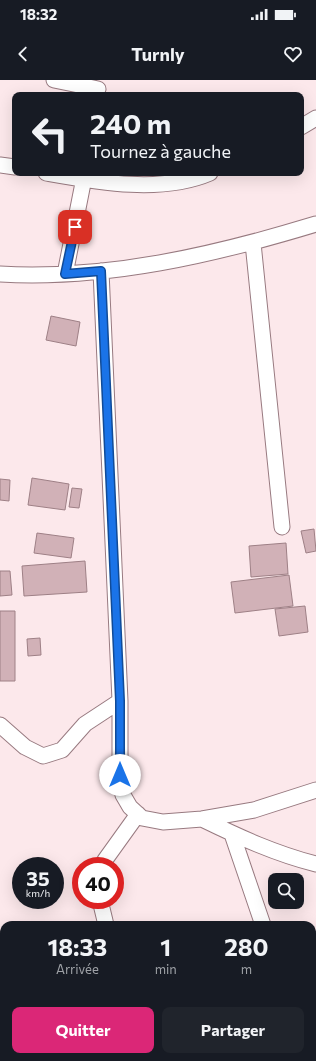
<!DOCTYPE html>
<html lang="fr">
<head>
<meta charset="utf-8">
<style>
  :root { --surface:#171b24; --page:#20242c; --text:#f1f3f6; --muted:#9ea1a6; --accent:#db2777 }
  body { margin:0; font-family:Commissioner,sans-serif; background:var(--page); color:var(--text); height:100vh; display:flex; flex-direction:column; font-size:15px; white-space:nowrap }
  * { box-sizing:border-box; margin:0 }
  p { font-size:13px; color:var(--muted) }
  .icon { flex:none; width:22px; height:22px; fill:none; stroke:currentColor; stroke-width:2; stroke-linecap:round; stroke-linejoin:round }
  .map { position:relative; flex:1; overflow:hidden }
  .side { position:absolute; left:0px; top:841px; width:316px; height:140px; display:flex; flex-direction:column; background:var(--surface); border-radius:12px 12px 0 0; box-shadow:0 4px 16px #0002 }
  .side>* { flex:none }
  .top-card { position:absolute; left:12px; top:12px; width:292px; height:84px; border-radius:8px; box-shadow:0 4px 16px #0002; background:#171b24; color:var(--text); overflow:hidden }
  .tools { position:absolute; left:268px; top:793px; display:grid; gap:8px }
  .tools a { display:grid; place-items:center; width:36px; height:36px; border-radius:8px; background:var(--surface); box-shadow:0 4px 16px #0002; font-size:20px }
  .speed { position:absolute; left:12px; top:777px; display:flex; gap:8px; font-size:20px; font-weight:700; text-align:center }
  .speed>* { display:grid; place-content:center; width:52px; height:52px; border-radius:50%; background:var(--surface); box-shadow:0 4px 16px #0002; line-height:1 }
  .speed small { font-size:10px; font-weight:400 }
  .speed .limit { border:6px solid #d22; background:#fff; color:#111 }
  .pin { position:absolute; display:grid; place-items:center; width:34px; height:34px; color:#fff; margin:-17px; border-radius:8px; box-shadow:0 2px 6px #0006 }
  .me { position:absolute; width:44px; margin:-22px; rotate:0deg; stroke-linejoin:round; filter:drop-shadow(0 0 3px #0008) }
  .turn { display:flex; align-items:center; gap:14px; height:84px; padding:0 12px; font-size:18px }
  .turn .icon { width:52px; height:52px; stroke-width:2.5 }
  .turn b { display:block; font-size:28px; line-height:34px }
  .eta { display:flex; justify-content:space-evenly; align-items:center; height:68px; text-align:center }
  .eta b { font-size:24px; font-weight:700; line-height:28px }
  .action { display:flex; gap:8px; margin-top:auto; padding:8px 12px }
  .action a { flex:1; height:46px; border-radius:8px; background:var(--accent); color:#fff; font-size:16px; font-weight:700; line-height:46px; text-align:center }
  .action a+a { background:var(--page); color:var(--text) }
  .status { display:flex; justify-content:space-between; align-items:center; height:28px; padding:0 20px; background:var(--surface); direction:ltr }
  .status svg { height:11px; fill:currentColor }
  header { display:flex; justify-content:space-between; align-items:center; height:52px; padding:0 12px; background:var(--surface); font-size:18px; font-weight:700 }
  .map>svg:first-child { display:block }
  .building { fill:#d1b1b7; stroke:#9e8086 }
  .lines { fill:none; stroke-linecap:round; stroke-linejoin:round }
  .minor-casing { stroke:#987a80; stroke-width:17 }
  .minor { stroke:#fff; stroke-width:15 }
  .route-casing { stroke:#114b97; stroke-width:10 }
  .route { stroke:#1a73e8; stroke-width:7 }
</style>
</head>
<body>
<div class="status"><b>18:32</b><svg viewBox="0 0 49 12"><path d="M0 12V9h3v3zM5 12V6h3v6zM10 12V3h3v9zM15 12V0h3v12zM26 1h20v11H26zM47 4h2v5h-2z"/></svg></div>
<header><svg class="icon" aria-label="back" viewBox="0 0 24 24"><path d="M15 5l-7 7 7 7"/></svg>Turnly<svg class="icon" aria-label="heart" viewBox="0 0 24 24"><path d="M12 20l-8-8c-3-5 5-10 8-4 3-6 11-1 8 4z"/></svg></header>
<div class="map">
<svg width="316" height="981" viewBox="0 0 316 981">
  <rect width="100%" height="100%" fill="#fce8eb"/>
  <path class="building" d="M51,236L80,242L76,266L46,260Z
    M32,398L69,404L65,430L28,425Z
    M0,399L10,400L9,421L0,420Z
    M72,408L82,409L79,428L69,427Z
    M314,449L316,471L306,473L301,451Z
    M37,453L74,458L71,478L34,473Z
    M286,463L288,494L251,497L249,466Z
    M85,481L87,512L24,516L22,486Z
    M0,491H10L12,515L0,516Z
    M289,495L293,526L235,533L231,502Z
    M305,526L308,552L279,556L275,529Z
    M0,531H15V601H0Z
    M40,558L41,575L28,576L27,559Z"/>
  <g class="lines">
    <defs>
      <path id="minor" d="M54,0L98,9
        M301,47L316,38
        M0,85L15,87
        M46,93C97,102 161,114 210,93
        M253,163L282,447
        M101,191L120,621V695L123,715L130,727L142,738L163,742L202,739L254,730L316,710
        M0,194C107,200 214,175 316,144
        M65,194L85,93
        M0,645L25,667L43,676L62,670L85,644L120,621
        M202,739C239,757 276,774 316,784
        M232,754L263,845
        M103,786L105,780L138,734
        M100,820L106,845
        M142,977L144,981
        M298,977L299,981"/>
    </defs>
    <use href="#minor" class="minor-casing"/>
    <use href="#minor" class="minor"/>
  </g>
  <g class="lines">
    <defs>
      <path id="route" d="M75,147L65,194L101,191L120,621V695"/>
    </defs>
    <use href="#route" class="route-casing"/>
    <use href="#route" class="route"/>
  </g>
</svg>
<div class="tools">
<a><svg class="icon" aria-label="search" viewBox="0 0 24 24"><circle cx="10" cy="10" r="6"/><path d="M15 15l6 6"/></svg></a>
</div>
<div class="speed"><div>35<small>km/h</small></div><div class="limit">40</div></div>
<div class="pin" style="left:75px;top:147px;background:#d93025"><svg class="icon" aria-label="arrive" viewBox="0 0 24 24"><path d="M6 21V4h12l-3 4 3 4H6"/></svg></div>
<svg class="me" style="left:120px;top:695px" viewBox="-20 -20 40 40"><circle r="19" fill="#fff"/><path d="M0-13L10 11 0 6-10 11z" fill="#1a73e8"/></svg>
<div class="top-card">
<div class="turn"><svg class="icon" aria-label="left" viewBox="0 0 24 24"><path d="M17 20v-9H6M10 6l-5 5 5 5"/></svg><div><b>240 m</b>Tournez à gauche</div></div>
</div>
<section class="side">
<div class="eta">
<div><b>18:33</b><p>Arrivée</p></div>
<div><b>1</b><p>min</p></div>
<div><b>280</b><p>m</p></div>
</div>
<div class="action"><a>Quitter</a><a>Partager</a></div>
</section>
</div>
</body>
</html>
